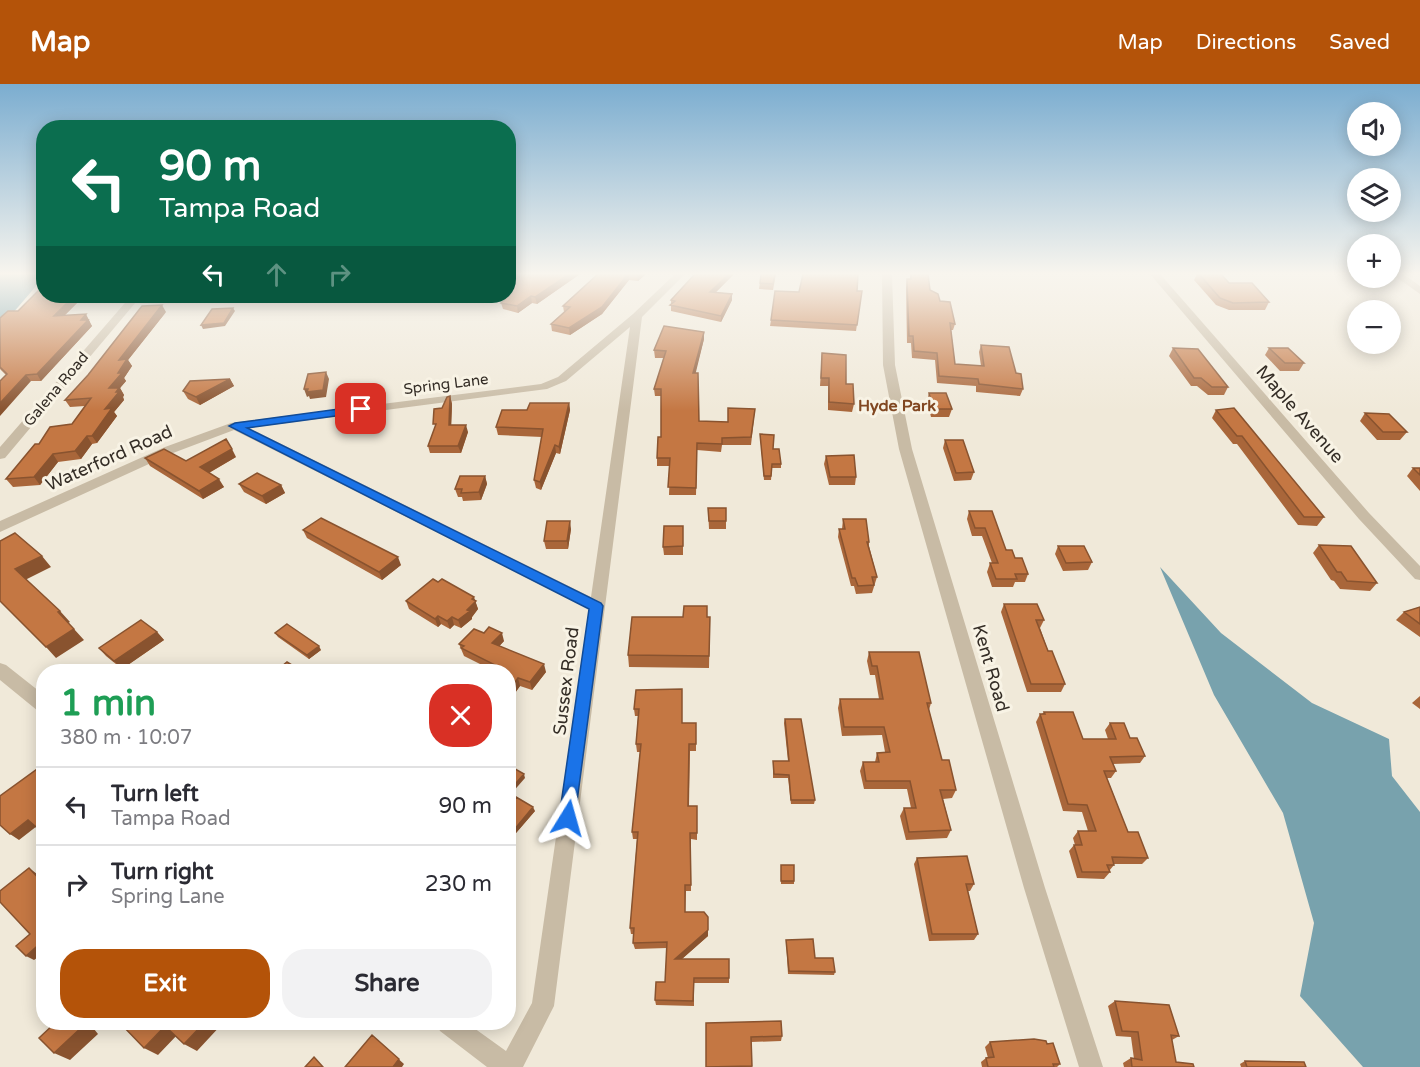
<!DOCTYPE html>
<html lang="en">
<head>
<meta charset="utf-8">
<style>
  :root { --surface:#fff; --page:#f2f2f3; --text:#2b2b33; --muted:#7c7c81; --line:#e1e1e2; --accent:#b45309 }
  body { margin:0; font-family:"Varela Round",sans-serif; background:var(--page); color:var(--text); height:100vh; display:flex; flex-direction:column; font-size:22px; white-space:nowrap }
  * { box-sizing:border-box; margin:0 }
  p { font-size:20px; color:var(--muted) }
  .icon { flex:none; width:33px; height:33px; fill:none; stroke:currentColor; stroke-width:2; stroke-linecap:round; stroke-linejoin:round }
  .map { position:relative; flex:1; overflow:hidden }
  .drawer { position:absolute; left:36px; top:580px; width:480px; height:366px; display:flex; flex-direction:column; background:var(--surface); border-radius:24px; box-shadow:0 3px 15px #0003 }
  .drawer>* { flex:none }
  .guide { position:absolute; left:36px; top:36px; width:480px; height:183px; border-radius:24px; box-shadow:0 3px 15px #0003; background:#0b6e4f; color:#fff; overflow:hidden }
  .buttons { position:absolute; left:1347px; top:18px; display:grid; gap:12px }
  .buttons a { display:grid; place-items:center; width:54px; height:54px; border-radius:50%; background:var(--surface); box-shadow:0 3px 15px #0003; font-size:30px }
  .pin { position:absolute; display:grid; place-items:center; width:51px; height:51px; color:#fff; margin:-26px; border-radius:12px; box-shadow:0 3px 9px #0006 }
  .me { position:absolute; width:66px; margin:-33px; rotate:8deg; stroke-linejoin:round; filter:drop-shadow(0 0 4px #0008) }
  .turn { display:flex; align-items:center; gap:21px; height:126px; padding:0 24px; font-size:27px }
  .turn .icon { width:78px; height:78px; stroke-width:2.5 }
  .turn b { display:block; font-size:42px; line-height:51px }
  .lanes { display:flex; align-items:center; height:57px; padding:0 24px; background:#0003; justify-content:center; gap:30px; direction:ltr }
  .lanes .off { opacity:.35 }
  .round { display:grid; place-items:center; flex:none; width:63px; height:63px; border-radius:24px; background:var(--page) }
  .overview { display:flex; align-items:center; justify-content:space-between; height:102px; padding:0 24px }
  h1 { font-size:36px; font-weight:700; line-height:45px; color:#1e9e55 }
  .cta { display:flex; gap:12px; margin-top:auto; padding:12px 24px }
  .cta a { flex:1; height:69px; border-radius:24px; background:var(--accent); color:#fff; font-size:24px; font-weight:700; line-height:69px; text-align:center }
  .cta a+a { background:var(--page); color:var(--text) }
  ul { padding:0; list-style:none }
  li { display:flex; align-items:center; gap:18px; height:78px; padding:0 24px; border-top:2px solid var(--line) }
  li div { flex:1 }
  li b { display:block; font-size:22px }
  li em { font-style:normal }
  header { display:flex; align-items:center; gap:36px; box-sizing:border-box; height:84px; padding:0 30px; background:var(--accent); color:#fff }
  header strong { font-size:28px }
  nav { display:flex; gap:33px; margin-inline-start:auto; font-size:21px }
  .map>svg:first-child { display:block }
  .water { fill:#78a2ad }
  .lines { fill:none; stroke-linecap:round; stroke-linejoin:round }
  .minor { fill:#c8bba5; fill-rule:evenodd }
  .wall { fill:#a9663a }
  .shaded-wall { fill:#89532f }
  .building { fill:#c47743; stroke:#89532f; stroke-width:1.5 }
  .route { fill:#1a73e8; stroke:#114b97; stroke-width:1.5 }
  .labels { text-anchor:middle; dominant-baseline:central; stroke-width:6; stroke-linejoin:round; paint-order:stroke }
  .far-street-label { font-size:15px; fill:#342d26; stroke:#f8f3e5 }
  .far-neighbourhood-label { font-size:16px; font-weight:bold; fill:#814721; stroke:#f8f3e5 }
  .street-label { font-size:18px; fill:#342d26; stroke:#f8f3e5 }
</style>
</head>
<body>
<header>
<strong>Map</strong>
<nav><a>Map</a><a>Directions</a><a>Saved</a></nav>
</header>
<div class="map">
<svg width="1420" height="983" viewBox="0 0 1420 983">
  <rect width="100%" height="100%" fill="#f0e9d9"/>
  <path class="water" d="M0,190H43V194L0,244Z
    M1160,483L1221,549L1312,619L1389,655L1392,692L1420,728V983H1363L1300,912L1314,839L1283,729L1214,611Z"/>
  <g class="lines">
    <path class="minor" d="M675,190H685L642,233L554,922L523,983H487L440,947L436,939H467L506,967L532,919L589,525L234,346L173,369L0,448V437L165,363L231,339L541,300L558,293L633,230ZM630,243L591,513L249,344L547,305L566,297Z
      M882,190H892L895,281L912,365L1045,804L1103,983H1079L1024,804L899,365L883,281Z
      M1150,190H1160L1369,429L1420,482V496L1415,495L1359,435Z
      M1392,190H1403L1420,202V210Z
      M131,212H141L5,374L0,375V363Z
      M408,212H419L411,217L406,214Z
      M0,579L6,581L44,611V629L38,627L0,596Z"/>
  </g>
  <path class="wall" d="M508,190H580L537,220L532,219L518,229L503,225L501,219L507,214L502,213V212H508V200L512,197H508Z
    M598,190H646L638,197L629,196L602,230L570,251L552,247L551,240L564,228L563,222Z
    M695,190H734L716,208L732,210V216L721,238L671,227V216Z
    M761,190H776L773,206L759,205Z
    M910,190H928L930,206L940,217L955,240L953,246H951L955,280L981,282L979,268L981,261L1016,289L1023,305L1020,312L976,308V302L937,299L935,276L912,274L911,259H907L906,204L907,195H910Z
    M1197,190H1221L1229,199L1269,218L1265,226H1229L1216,221L1194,196Z
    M857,207H862L856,247L770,242L771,236L799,208Z
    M44,212H84L65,231L90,237L89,238L92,242L41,297H31L6,291L0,285V234L18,227Z
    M166,228L128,276L132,282L124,294L126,297L120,304L124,311L123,313L124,316L114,328L117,332L97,359L92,360L81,375L58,378L40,401L13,403L6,395L39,360L72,340L85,322L70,323L65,316Z
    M704,248V255L695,289L699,337L728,338L755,325L751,361H722L721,368L697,366L696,411H669L670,382H657V374L661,353V312H655L654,305L664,274H655L654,266Z
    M1173,264L1228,303L1224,311H1208L1197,302H1191L1169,272Z
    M1269,264L1304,279L1299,287H1280L1265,271Z
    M822,269L846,300L854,320L852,328L828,326V302H820Z
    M230,295L234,302L200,321L188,315L183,307Z
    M929,309L952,325L949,333H931L927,317Z
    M450,312L452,320L451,341L468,348L461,369H430L428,362L442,324Z
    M569,319L570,326L560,370L556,369L541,406L536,404L534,396L542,353L498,351L496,343L527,326Z
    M1216,326L1324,433L1317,442L1298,441L1237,360H1233L1212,334Z
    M1365,329L1407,348L1400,356H1377L1360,337Z
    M760,350L773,365L781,380V384H772L771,396H764Z
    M945,356L974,388L971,396L954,397L943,364Z
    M826,372L856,393L855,401H829L824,380Z
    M236,373L209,389L224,403L203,415L150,382L145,374L186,377Z
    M1413,384H1420V407L1407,392Z
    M485,392L487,400L481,416L463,417L462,413H458L455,405Z
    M239,400L281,401L285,409L266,420L244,408Z
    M708,424H726V445H709Z
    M969,427L1015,474L1028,490L1025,498H1015L1013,503H992L987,488L990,479H992L982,452H972L967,435Z
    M843,435L869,458V462L877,493L872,509L856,510L854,502H851L838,453L839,445H842Z
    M683,442V471H664L663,463Z
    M571,445L568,465H546L544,457Z
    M303,446L401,481L382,496L307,454Z
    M1319,461L1377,499L1370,507L1340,505L1334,497L1331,496L1313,469Z
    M1058,462L1092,478L1088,486L1063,487L1055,470Z
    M406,517H475L478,525L472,533V535L461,544L454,541L450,545L441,540L438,543L409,525Z
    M1004,520L1044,536L1040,544L1048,567L1065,600L1061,608H1027L1001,528Z
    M1420,523V553L1396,536L1404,528Z
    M710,533L709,584L629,583L628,571Z
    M157,548L164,556L122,585L106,572L99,564Z
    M275,549L321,566L309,575L278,553Z
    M484,549L504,557L499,562L546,588L532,606L520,602L515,609L508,606V588H496L464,572L459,560Z
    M869,568L931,619L929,626L942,676L956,706L952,714L943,715L951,746L947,754L906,756L900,732L904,724H911L907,705H864L860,687L863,678H875L877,669L885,668L882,651L842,652L838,624L840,615H879L875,591H870L867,577Z
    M636,606L682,639H696V667H690L689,722H697V756L691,755V807H686L685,828L708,833V852L682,875L729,894V899H694V922L656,921L655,916L665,898L667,864L635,865L633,859L634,850H631L630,844L637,755H633L632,748L640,668H637L636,660L638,632H635L634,625Z
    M1420,612V625L1412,619Z
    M1044,628L1083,655H1108L1105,646L1110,639L1130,654L1145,672L1140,679L1113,680L1116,687L1111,694H1107L1128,748L1148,774L1142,780H1114V781L1109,787L1110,788L1104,795L1077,794L1069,767L1074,761H1075L1073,754L1078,747H1088L1082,728L1063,727L1036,638L1040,630H1042Z
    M785,635L815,716L814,720H791L788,694H773V677H788L784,639Z
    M508,722L535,727L516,749L508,745Z
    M917,774L974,800L970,807H968L978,850L974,856L929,857L914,780Z
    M781,781L794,797V800H781Z
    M786,856L815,874L835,888L834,891L788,890Z
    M1115,917L1179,952L1172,956L1176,978L1194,983H1124L1123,979L1131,974L1134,975L1131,953L1116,952L1108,922Z
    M706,939L782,952L781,957L751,958L752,983H706Z
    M990,958L1047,960L1060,980L1057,983H982L981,978L986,974H988L985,963Z
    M1245,977L1306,983H1241L1240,980Z"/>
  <path class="shaded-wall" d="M569,190H580L537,220L535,213Z
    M629,190V196L602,230L570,251L569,244Z
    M637,190H646L638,197Z
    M729,190H734L710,214V208Z
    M732,210V216L721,238V232Z
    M74,212H84L58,238L54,232Z
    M531,212L532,219L518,229L517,222Z
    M162,221L166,228L128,276L132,282L124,294L126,297L120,304L124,311L123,313L124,316L114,328L117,332L97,359L92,352L105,325L109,304L118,289L119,276Z
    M233,224L235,227L225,242L203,245L201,241Z
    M86,230L92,242L41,297L37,290Z
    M704,248V255L694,296L693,289Z
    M326,288L329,295L326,313L310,315L309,312L307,313L304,305Z
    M26,291L31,297L0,332V319Z
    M230,295L234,302L200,321L196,313Z
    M450,312L452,320L451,348L449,341Z
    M569,319L570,326L560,370L559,363Z
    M466,341L468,348L461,369L458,362Z
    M87,352L92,360L81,375L75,367Z
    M555,361L556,369L541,406L540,398Z
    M232,365L236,373L205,391L200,383Z
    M53,370L58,378L40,401L34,393Z
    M485,392L487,400L481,416L479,408Z
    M219,395L224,403L203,415L199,407Z
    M281,401L285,409L266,420L262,412Z
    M570,437L571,445L568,465L567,457Z
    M42,472L51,483L25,496L15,485Z
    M398,473L401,481L382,496L379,488Z
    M474,513L478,525L472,533V535L461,544L458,536L467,526L472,515Z
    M60,527L70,538L68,539L58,528Z
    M438,532L441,540L438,543L435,535Z
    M452,533L454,541L450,545L447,537Z
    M74,545L84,556L56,574L46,563Z
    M157,548L164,556L122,585L114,577Z
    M502,549L504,557L495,567L492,559Z
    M319,562L321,566L309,575L307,571Z
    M544,580L546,588L532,606L530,598Z
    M518,594L520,602L515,609L513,601Z
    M524,690L525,694L511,710L510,706Z
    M533,723L535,727L516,749L514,746Z
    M28,736L37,742L19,756L10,750Z
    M29,784L37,790L44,797V800Z
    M708,846V852L675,881V875Z
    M44,856V869L34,876L26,872Z
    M80,939H100L94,945L98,950L70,976L54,969Z
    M204,939H223L197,967L184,960Z
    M165,942L179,949L158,971L144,964Z
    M372,951L404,980L402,983H393Z"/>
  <path class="building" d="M508,190H569L535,213L531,212L517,222L501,219L512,209L508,208V200L519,193Z
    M598,190H628L602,223L569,244L551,240L570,223L563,222Z
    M695,190H729L710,208L732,210L721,232L670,221L675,217L671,216Z
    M761,190H775L773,200L760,199Z
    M803,190H858L857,207H862L857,241L771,236L775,207L799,208Z
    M911,190H928L930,206L938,210L940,217L950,218L955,240L950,239L955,280L984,282L981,261L1009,263L1016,289L1021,290L1023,305L979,300L978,295L939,292L937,269L914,267L913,252H909L907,198V195H911Z
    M1199,190H1221L1229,199H1252L1269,218L1233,219L1220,214Z
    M44,201V212H74L54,232L86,230L81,236H88L37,290L26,291L0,319V297L7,290L0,283V234L8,227H18Z
    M162,221L119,276L127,275L118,289H122L109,304H119L116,308H119L105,325L112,324L92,352H87L75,367L53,370L34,393L6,395L35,360H39L50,343L72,340L91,314L65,316L88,291L142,222Z
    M233,224L224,239L201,241L212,225Z
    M664,242L704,248L693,289H698L699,337L728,338V324L755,325L751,353L722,354V360L697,359L696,404L668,403L670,374H657L658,353H661V305H654L666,267L654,266Z
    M1173,264L1198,265L1228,303H1212L1201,294H1194Z
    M1269,264H1288L1304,279H1285Z
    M822,269L846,271V300H853L854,320L829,318V294H821Z
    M326,288L323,306L307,308L308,305H304L308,290Z
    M230,295L196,313L183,307L190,297Z
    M929,309H946L952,325H933Z
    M450,312L449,341H466L458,362H428L436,340H433L434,325L442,324L447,313Z
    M530,319H569L559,363L555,361L540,398L534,396L543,345L496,343L502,326H527Z
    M1234,324L1324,433H1304L1242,352H1237L1216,326Z
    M1365,329L1389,330L1407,348H1383Z
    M760,350L774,351L773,365H779L781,380H772L771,392H764Z
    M226,355L232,365L200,383L219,395L199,407L145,374L164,365L186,377Z
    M945,356H963L974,388L956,389Z
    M854,371L856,393H830L826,372Z
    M1413,384H1420V391Z
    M257,389L281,401L262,412L239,400Z
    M460,392H485L479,408L461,409L462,405H455Z
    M708,424H726V437H709Z
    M969,427H992L1006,466H1012L1015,474H1022L1028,490H1015L1017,495H996L990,479H998L985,444H975Z
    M321,434L398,473L379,488L303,446Z
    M843,435H866L869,458H867L877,493H872L874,501L858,502L855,494H852L839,445H845Z
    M547,437H570L567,457H544Z
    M664,442H683V462L663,463Z
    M15,449L42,472L15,485L60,527L58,528L74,545L46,563L0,517V457Z
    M1319,461L1351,462L1377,499L1347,497L1341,488H1337Z
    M1058,462H1084L1092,478L1066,479Z
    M433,495L438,498L442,495L474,513L472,515L476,517L467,526L470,527L458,536L452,533L447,537L438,532L435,535L406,517Z
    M1004,520H1037L1044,536H1036L1048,567H1052L1065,600H1031Z
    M684,522H707V533H710L709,572L628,571L632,533H683Z
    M1420,523V540L1404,528Z
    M141,536L157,548L114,577L99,564Z
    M287,540L319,562L307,571L275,549Z
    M489,543L502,549L492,559L544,580L530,598L518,594L513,601L508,599V588H498L501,584L461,564L464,562L459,560L474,545L484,549Z
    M869,568H919L931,619H927L942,676H949L956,706H940L951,746L909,748L904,724H916L910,697H866L863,678H879L877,669L890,668L884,643H844L840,615H883L877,582H872Z
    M287,578L303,588H275Z
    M682,605V639H696V660H689L688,722H697V749H690L691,801H685V828H704L708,833V846L675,875H729V894H694L693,917L655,916L656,898H665L667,858L633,859L634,844H630L638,748H632L641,660H636L639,625H634L636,606Z
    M1044,628H1073L1083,655H1116L1110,639H1124L1130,654H1137L1145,672L1110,673L1116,687H1104L1128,748H1138L1148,774L1112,773L1114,781H1107L1110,788H1082L1074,761H1082L1078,747H1096L1087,721L1068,720L1040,630H1045Z
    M785,635H801L815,716H791L789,691L774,690L773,677H789Z
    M508,681L524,690L510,706L508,705Z
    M40,683L44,686V746L42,748L28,736L10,750L0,741V712Z
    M516,713L533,723L514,746L508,742V722Z
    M967,772L974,800H966L978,850H932L917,774Z
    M781,781H794V797H781Z
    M29,784L44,800V856L26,872L16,862L30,850L0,818V807Z
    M813,855L815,874H833L835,888L789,887L786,856Z
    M1115,917L1169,921L1179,952L1171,951L1176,978L1193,980L1194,983H1132L1131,974L1142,976L1138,948L1122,947Z
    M781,937L782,952L751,953L752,982L706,983V939Z
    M55,939H80L83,942L54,969L39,954Z
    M120,939H204L184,960L165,942L144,964Z
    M372,951L399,975L393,983H345Z
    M1034,955L1046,957L1047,960L1053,959L1060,980H1053L1054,983H988L986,974L994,973L990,958Z
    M314,973L323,983H305Z
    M1245,977L1304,978L1306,983H1247Z"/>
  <linearGradient id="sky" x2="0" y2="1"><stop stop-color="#7badd0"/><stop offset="0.58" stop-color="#f8f5ee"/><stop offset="1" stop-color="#f8f5ee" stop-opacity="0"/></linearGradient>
  <rect width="1420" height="327" fill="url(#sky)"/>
  <path class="route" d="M361,322L366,325L365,328L247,344L601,519L603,522L574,740L568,742L562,740L559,734L589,525L229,342L235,339Z"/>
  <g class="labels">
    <g class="far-street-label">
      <text transform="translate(446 300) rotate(-7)">Spring Lane</text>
      <text transform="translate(56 305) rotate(-50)">Galena Road</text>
    </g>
    <g class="far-neighbourhood-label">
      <text x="897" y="322">Hyde Park</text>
    </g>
    <g class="street-label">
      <text transform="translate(1300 330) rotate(49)">Maple Avenue</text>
      <text transform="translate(109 374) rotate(-24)">Waterford Road</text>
      <text transform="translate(991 584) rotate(74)">Kent Road</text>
      <text transform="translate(566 597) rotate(-83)">Sussex Road</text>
    </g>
  </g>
</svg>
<div class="buttons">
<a><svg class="icon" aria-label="sound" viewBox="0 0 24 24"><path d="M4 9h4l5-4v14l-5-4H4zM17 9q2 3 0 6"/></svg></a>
<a><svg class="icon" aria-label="layers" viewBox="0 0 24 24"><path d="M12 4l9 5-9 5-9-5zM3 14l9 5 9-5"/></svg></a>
<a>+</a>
<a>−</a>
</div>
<div class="pin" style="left:361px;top:325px;background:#d93025"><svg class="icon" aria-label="arrive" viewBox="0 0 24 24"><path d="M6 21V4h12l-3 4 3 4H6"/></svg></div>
<svg class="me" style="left:568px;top:734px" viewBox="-20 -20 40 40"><path d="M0-17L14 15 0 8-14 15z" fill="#1a73e8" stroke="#fff" stroke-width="4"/></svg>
<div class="guide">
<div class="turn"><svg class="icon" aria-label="left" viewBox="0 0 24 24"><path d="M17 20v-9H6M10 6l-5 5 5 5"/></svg><div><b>90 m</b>Tampa Road</div></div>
<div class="lanes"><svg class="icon" aria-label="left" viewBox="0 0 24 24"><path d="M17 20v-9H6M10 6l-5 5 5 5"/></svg><svg class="icon off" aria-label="ahead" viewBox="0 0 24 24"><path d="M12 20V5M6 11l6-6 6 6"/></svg><svg class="icon off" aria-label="right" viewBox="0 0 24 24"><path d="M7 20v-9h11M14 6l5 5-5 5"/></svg></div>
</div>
<section class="drawer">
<div class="overview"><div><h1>1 min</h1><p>380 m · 10:07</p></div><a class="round" style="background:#d93025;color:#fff"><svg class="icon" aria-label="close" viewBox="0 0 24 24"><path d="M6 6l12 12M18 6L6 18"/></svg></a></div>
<ul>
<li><svg class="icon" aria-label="left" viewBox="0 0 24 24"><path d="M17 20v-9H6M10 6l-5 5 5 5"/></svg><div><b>Turn left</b><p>Tampa Road</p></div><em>90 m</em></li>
<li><svg class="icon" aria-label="right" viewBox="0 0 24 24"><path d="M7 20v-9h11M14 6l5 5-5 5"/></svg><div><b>Turn right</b><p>Spring Lane</p></div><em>230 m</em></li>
</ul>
<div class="cta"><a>Exit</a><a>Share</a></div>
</section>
</div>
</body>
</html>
